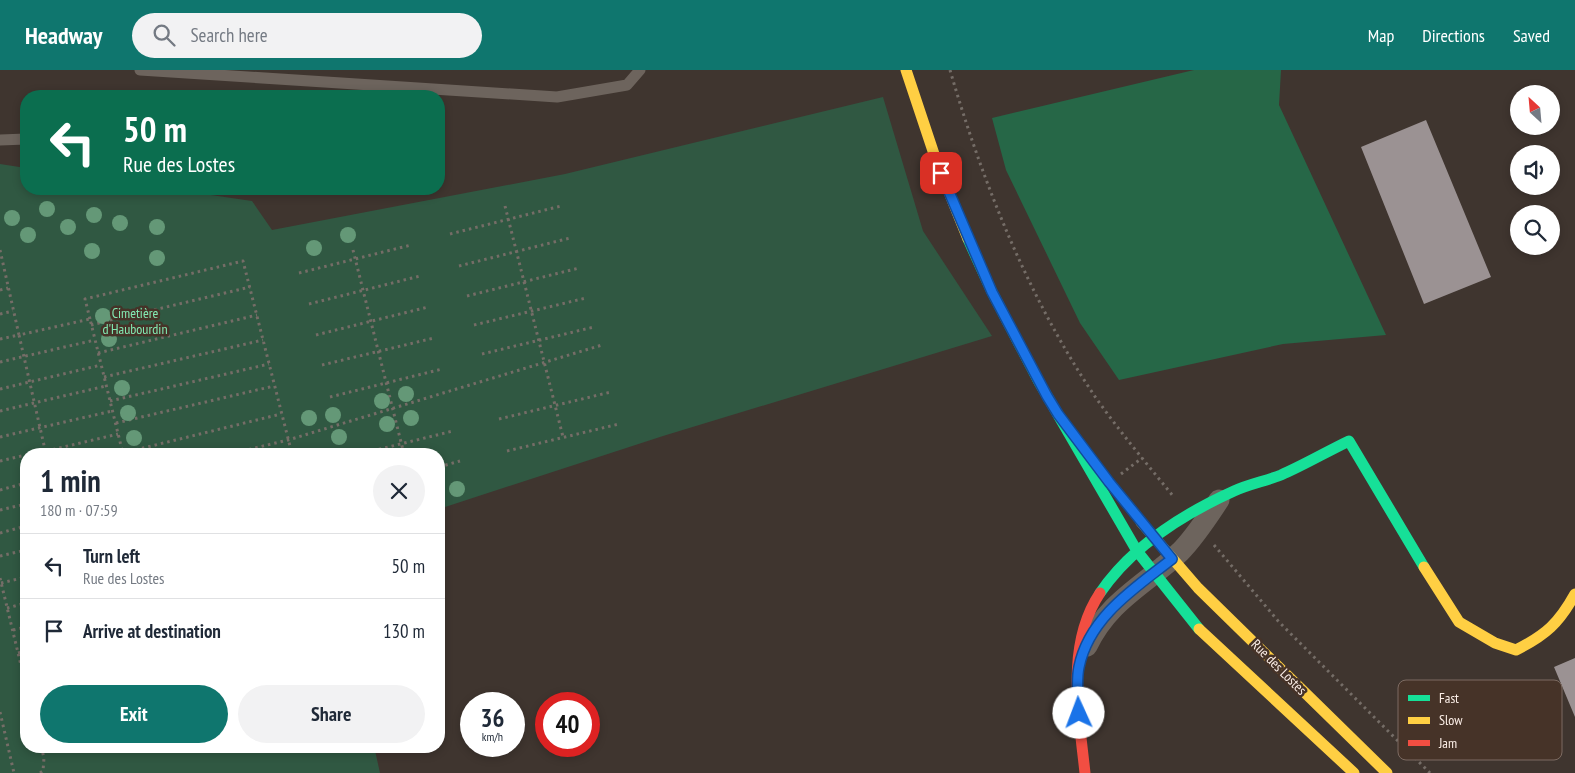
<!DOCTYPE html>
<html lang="en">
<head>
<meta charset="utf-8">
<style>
  :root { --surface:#fff; --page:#f2f2f3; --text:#1f2937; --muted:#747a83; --line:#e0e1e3; --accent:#0f766e }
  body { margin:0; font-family:"PT Sans Narrow",sans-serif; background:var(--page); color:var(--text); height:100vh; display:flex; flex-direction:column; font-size:19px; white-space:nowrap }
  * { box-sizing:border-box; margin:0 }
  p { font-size:16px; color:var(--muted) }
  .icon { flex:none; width:28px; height:28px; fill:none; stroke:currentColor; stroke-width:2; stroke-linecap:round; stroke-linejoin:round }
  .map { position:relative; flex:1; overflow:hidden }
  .details { position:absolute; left:20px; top:378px; width:425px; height:305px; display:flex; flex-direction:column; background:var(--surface); border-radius:20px; box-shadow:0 2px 8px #0003 }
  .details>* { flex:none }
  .top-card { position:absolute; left:20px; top:20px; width:425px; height:105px; border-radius:20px; box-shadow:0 2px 8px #0003; background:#0b6e4f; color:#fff; overflow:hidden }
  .needle { width:32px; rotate:334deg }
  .buttons { position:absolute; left:1510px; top:15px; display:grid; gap:10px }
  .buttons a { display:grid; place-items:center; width:50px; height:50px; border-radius:50%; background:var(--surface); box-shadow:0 2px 8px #0003; font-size:25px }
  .speed { position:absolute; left:460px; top:622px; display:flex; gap:10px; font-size:25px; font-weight:700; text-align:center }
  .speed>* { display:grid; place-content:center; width:65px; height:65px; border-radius:50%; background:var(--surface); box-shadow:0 2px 8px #0003; line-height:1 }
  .speed small { font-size:12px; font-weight:400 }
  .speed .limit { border:8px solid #d22; background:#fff; color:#111 }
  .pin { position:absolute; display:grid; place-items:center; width:42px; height:42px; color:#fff; margin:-21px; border-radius:10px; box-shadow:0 2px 8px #0006 }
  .me { position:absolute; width:55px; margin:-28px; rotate:358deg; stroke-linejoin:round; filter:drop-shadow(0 0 4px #0008) }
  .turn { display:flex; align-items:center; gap:18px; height:105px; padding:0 20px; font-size:22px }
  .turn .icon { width:65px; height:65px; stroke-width:2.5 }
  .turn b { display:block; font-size:35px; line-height:42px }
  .round { display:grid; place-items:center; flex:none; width:52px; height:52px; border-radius:26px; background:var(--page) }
  .head { display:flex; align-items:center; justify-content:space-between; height:85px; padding:0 20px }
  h1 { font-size:30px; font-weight:700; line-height:38px }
  .primary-button { display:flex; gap:10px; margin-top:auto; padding:10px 20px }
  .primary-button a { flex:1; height:58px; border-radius:30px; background:var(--accent); color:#fff; font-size:20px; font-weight:700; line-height:58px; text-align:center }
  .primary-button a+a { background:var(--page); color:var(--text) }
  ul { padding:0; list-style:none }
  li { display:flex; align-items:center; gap:15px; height:65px; padding:0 20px; border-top:1px solid var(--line) }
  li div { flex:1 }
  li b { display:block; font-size:19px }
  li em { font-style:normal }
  header { display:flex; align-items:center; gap:30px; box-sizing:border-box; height:70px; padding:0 25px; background:var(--accent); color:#fff }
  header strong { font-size:24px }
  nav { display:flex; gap:28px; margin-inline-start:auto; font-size:18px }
  .search { width:350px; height:45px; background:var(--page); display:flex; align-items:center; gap:12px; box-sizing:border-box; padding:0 18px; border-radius:28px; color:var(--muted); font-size:19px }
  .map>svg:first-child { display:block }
  .green { fill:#305842 }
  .forest { fill:#266747 }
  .building { fill:#9b9293 }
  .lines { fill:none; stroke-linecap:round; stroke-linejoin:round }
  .path { stroke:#756d67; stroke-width:3; stroke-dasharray:2.5 4; stroke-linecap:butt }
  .lane { stroke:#6d645d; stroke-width:11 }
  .street { stroke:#6d645d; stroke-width:21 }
  .fast { stroke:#16e098; stroke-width:11 }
  .slow { stroke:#ffcf43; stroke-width:11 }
  .jam { stroke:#f24e42; stroke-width:11 }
  .tree { fill:#649877 }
  .route-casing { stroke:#114b97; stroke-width:12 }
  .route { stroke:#1a73e8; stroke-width:9 }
  .labels { text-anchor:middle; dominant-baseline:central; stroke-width:5; stroke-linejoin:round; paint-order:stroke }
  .park-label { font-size:14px; fill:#82e9b2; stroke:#463328 }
  .street-label { font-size:14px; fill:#fcefe8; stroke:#463328 }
  .key { fill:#463328; stroke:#7d6b62; stroke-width:1 }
  .key-label { font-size:14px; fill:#fcefe8 }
</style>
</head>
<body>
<header>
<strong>Headway</strong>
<div class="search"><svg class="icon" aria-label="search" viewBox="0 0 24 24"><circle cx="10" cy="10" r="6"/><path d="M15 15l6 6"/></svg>Search here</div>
<nav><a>Map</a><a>Directions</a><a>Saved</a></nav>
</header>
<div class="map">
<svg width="1575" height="703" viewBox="0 0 1575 703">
  <rect width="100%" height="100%" fill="#3f352f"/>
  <path class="green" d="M883,27L923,161L992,266L663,366L439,439V384H26V676H374L380,703H0V94L26,98V119H170L252,131L272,160L565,104Z"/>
  <path class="forest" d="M1194,0H1281L1279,35L1386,265L1283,274L1119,310L1080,253L1006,100L992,48Z"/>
  <path class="building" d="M1426,50L1491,207L1424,234L1361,77Z
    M1575,588V647L1554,597Z"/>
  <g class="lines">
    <path class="path" d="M950,0C983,114 1029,229 1096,328C1120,362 1147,394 1173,426
      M505,136L563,367
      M450,164L561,136
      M0,180L19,265L90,249L123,384
      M353,180L404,384
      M459,196L570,168
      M299,203L411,175
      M0,220L8,218
      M467,226L579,198
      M309,234L420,206
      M0,244L13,241
      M90,249L85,229L243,191L292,384
      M91,255L250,217
      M474,255L586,228
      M316,265L428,237
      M0,269L19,265L46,384
      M98,283L257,245
      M482,284L594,257
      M0,292L95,270
      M322,295L434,268
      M104,307L263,270
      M0,319L101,295
      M330,327L442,299
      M110,331L269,294
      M0,341L106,316
      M499,349L611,322
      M116,353L274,316
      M0,367L112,341
      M507,381L619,354
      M123,383L281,344
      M34,384L118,364
      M230,384L288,370L602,275
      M360,384L453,361
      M0,391L26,385
      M439,397L460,391
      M1121,404L1142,388
      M0,420L26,413
      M0,440L26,434
      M0,463L26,456
      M1214,475L1279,552L1430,703
      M0,486L26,480
      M0,508L26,616
      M1,513L26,507
      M7,538L26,533
      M13,560L26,557
      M18,583L26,581
      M0,642L14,703
      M40,703L43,701L44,688L41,676"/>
    <path class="lane" d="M140,0L557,27L627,15L640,0
      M0,70L26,69"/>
    <path class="street" d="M1087,576C1109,530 1145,515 1180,482C1195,467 1207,448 1219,430"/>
    <path class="fast" d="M968,169L992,222L1039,312L1137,481L1199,559
      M1100,523C1132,476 1183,444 1234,421C1249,414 1266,411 1281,405C1304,395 1326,382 1349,371L1424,497"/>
    <path class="slow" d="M906,0L936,90L968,169
      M1141,452L1198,518L1387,703
      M1424,497L1459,552L1495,573L1516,580C1546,565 1559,553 1575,524
      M1199,559L1354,703"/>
    <path class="jam" d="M1085,703C1079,645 1065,575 1100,523"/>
  </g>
  <g class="tree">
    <circle cx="47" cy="139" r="8"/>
    <circle cx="94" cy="145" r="8"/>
    <circle cx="12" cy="148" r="8"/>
    <circle cx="120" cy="153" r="8"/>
    <circle cx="68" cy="157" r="8"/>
    <circle cx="157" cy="157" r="8"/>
    <circle cx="28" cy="165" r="8"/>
    <circle cx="348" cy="165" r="8"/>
    <circle cx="314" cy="178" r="8"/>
    <circle cx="92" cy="181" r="8"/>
    <circle cx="157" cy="188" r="8"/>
    <circle cx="103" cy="246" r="8"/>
    <circle cx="109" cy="269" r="8"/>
    <circle cx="122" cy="318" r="8"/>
    <circle cx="406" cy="324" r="8"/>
    <circle cx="382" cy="331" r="8"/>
    <circle cx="128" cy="343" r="8"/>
    <circle cx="333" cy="345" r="8"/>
    <circle cx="309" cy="348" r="8"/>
    <circle cx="411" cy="348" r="8"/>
    <circle cx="387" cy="354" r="8"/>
    <circle cx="339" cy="367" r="8"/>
    <circle cx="134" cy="368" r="8"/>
    <circle cx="457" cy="419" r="8"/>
  </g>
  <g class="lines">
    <defs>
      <path id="route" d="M941,103L992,222L1047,326L1058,344L1109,412L1172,489C1135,518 1089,547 1079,597C1076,611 1078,629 1079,643"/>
    </defs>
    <use href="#route" class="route-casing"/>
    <use href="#route" class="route"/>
  </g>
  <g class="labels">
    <g class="park-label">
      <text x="135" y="243">Cimetière<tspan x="135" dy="16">d'Haubourdin</tspan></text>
    </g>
    <g class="street-label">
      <text transform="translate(1279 597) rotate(45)">Rue des Lostes</text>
    </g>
  </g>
  <rect x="1398" y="610" width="164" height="80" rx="8" class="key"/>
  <rect x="1408" y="625" width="22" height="6" fill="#16e098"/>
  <rect x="1408" y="647" width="22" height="7" fill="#ffcf43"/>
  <rect x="1408" y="670" width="22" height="6" fill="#f24e42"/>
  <g class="key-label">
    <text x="1439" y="633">Fast</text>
    <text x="1439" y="655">Slow</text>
    <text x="1439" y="678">Jam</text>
  </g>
</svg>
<div class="buttons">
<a><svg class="needle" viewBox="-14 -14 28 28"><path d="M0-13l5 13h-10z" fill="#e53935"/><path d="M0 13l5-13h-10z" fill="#747a83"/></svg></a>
<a><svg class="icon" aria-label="sound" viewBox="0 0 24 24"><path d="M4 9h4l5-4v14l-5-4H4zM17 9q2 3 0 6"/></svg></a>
<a><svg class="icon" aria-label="search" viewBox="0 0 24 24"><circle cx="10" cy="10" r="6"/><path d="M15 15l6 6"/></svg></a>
</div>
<div class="speed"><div>36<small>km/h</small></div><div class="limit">40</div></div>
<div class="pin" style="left:941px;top:103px;background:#d93025"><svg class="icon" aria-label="arrive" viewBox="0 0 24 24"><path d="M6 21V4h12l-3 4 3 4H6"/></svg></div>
<svg class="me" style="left:1079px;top:643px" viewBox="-20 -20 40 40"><circle r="19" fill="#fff"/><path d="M0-13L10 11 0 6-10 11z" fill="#1a73e8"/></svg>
<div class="top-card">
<div class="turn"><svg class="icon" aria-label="left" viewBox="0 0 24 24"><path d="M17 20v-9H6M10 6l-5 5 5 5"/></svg><div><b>50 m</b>Rue des Lostes</div></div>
</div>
<section class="details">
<div class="head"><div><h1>1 min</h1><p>180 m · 07:59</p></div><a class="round"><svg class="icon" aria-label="close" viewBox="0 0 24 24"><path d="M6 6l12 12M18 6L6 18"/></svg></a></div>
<ul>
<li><svg class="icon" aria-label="left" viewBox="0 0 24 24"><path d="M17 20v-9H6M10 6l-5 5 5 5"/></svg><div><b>Turn left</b><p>Rue des Lostes</p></div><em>50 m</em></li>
<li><svg class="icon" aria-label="arrive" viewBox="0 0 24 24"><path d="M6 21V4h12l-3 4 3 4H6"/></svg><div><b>Arrive at destination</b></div><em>130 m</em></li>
</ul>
<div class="primary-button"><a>Exit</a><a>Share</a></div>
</section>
</div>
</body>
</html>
